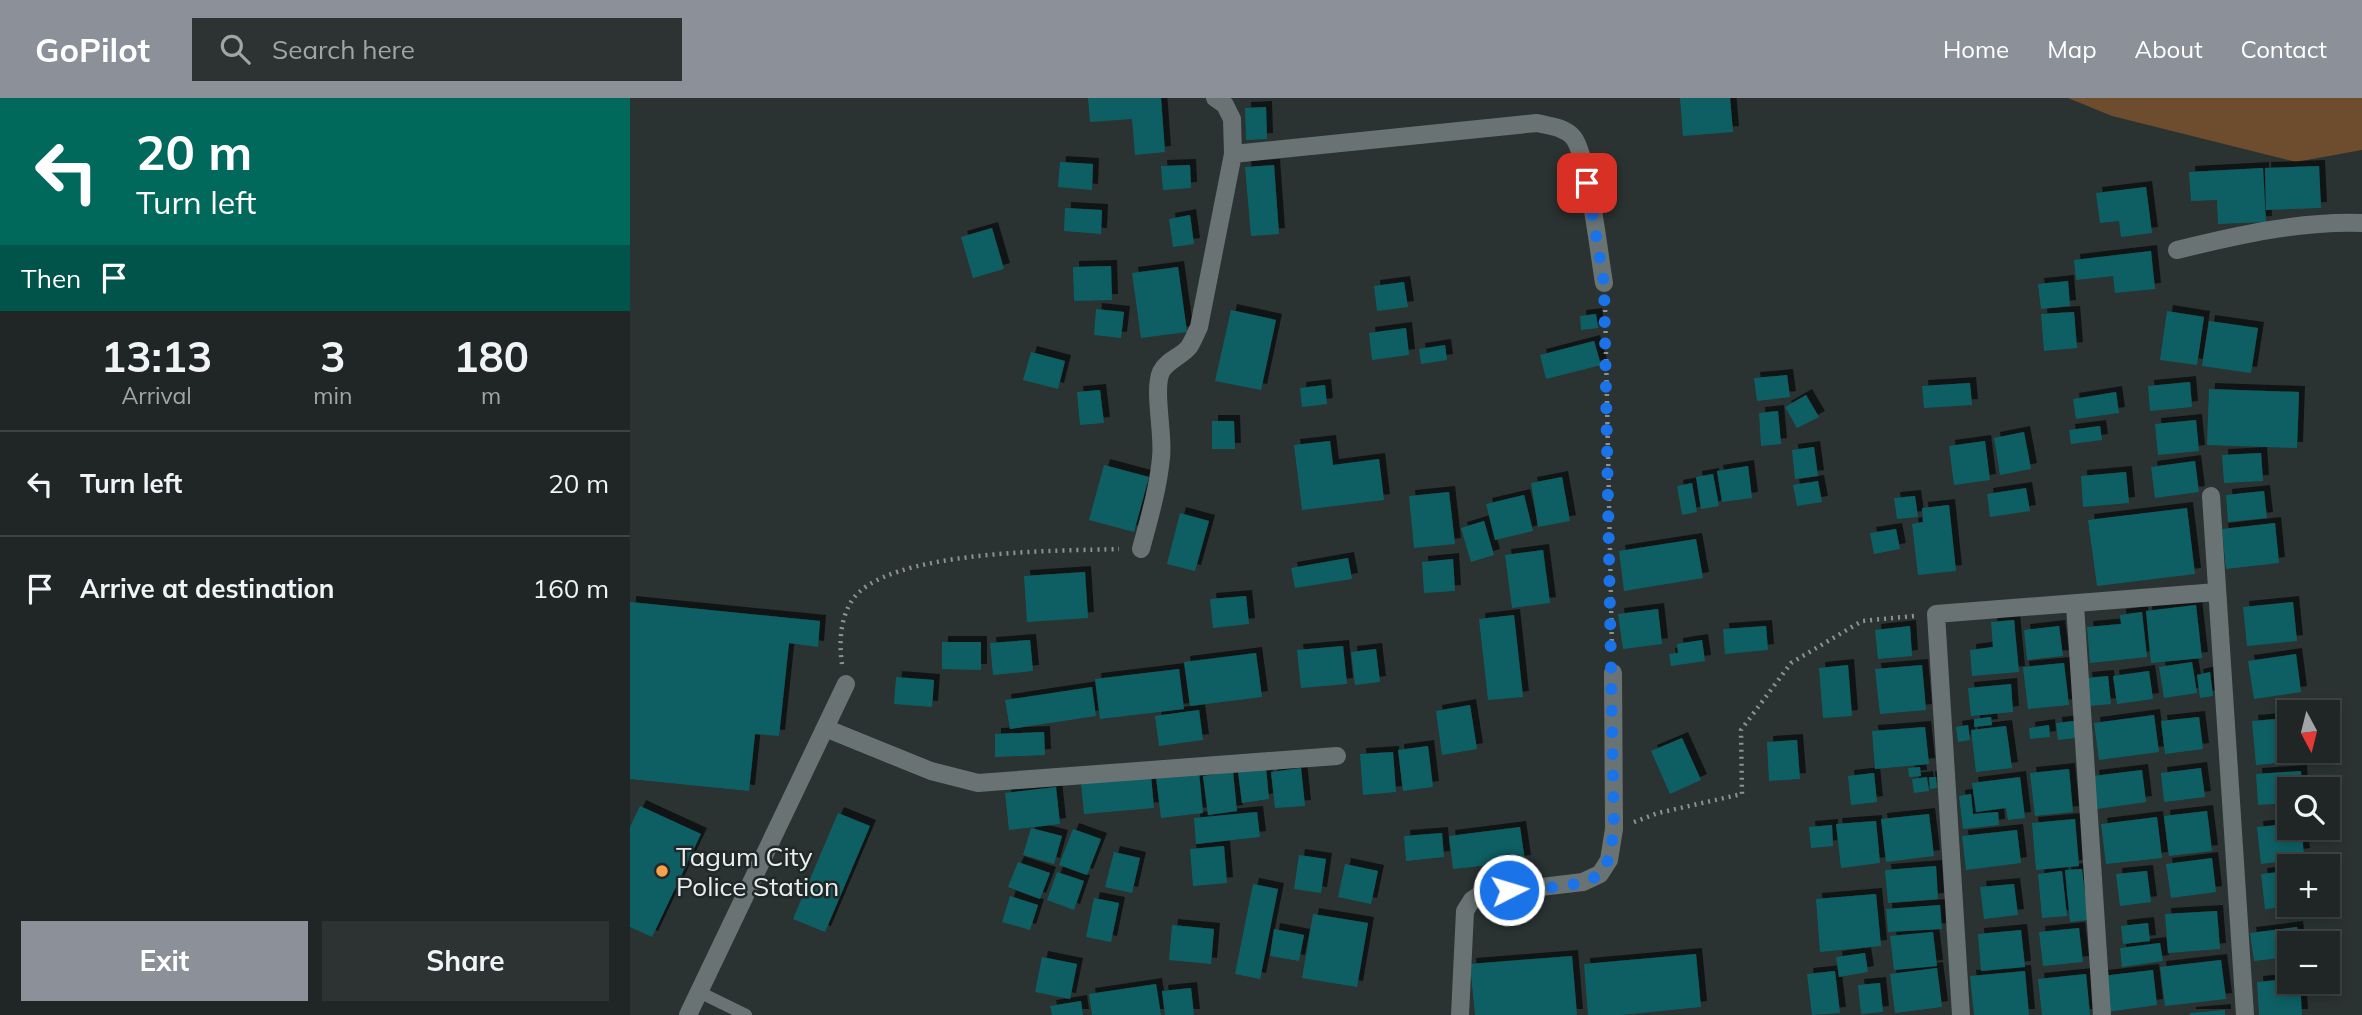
<!DOCTYPE html>
<html lang="en">
<head>
<meta charset="utf-8">
<style>
  :root { --surface:#202626; --page:#2d3232; --text:#f1f3f6; --muted:#a2a5a7; --line:#3d4343; --accent:#8c9099 }
  body { margin:0; font-family:Mulish,sans-serif; background:var(--page); color:var(--text); height:100vh; display:flex; flex-direction:column; font-size:26px; white-space:nowrap }
  * { box-sizing:border-box; margin:0 }
  p { font-size:23px; color:var(--muted) }
  .icon { flex:none; width:38px; height:38px; fill:none; stroke:currentColor; stroke-width:2; stroke-linecap:round; stroke-linejoin:round }
  .map { position:relative; flex:1; overflow:hidden }
  .details { display:flex; flex-direction:column; background:var(--surface); width:630px }
  .details>* { flex:none }
  .hud { background:#00695c; color:#fff; overflow:hidden }
  .needle { width:46px; rotate:173deg }
  .buttons { position:absolute; left:1647px; top:602px; display:grid; gap:14px }
  .buttons a { display:grid; place-items:center; width:63px; height:63px; border-radius:0px; background:var(--surface); box-shadow:0 4px 10px #0003,0 0 0 2px var(--line); font-size:35px }
  .pin { position:absolute; display:grid; place-items:center; width:60px; height:60px; color:#fff; margin:-30px; border-radius:14px; box-shadow:0 4px 10px #0006 }
  .me { position:absolute; width:77px; margin:-38px; rotate:85deg; stroke-linejoin:round; filter:drop-shadow(0 0 5px #0008) }
  .turn { display:flex; align-items:center; gap:24px; height:147px; padding:0 21px; font-size:32px }
  .turn .icon { width:91px; height:91px; stroke-width:2.5 }
  .turn b { display:block; font-size:49px; line-height:60px }
  .then { display:flex; align-items:center; height:66px; padding:0 21px; background:#0003; gap:14px; font-size:26px }
  .eta { display:flex; justify-content:space-evenly; align-items:center; height:119px; text-align:center }
  .eta b { font-size:42px; font-weight:700; line-height:49px }
  .primary-button { display:flex; gap:14px; margin-top:auto; padding:14px 21px }
  .primary-button a { flex:1; height:80px; border-radius:0px; background:var(--accent); color:#fff; font-size:28px; font-weight:700; line-height:80px; text-align:center }
  .primary-button a+a { background:var(--page); color:var(--text) }
  ul { padding:0; list-style:none }
  li { display:flex; align-items:center; gap:21px; height:105px; padding:0 21px; border-top:2px solid var(--line) }
  li div { flex:1 }
  li b { display:block; font-size:26px }
  li em { font-style:normal }
  header { display:flex; align-items:center; gap:42px; box-sizing:border-box; height:98px; padding:0 35px; background:var(--accent); color:#fff }
  header strong { font-size:33px }
  nav { display:flex; gap:38px; margin-inline-start:auto; font-size:24px }
  .search { width:490px; height:63px; background:var(--page); display:flex; align-items:center; gap:18px; box-sizing:border-box; padding:0 24px; border-radius:0px; color:var(--muted); font-size:26px }
  main { display:flex; flex:1; min-height:0 }
  .map>svg:first-child { display:block }
  .green { fill:#6e4c2e }
  .building { fill:#0e5f63; filter:url(#shadow) }
  .lines { fill:none; stroke-linecap:round; stroke-linejoin:round }
  .path { stroke:#8c9292; stroke-width:4.5; stroke-dasharray:2 5; stroke-linecap:butt }
  .service { stroke:#6a7373; stroke-width:12 }
  .minor { stroke:#6a7373; stroke-width:18 }
  .route { stroke:#1a73e8; stroke-width:12; stroke-dasharray:0 21.6 }
  .poi-dot { fill:#f8a04b; stroke:#202828; stroke-width:2.5 }
  .labels { text-anchor:middle; dominant-baseline:central; stroke-width:5; stroke-linejoin:round; paint-order:stroke }
  .poi-label { font-size:26px; fill:#e9eeee; stroke:#202828; text-anchor:start }
</style>
</head>
<body>
<header>
<strong>GoPilot</strong>
<div class="search"><svg class="icon" aria-label="search" viewBox="0 0 24 24"><circle cx="10" cy="10" r="6"/><path d="M15 15l6 6"/></svg>Search here</div>
<nav><a>Home</a><a>Map</a><a>About</a><a>Contact</a></nav>
</header>
<main>
<section class="details">
<div class="hud">
<div class="turn"><svg class="icon" aria-label="left" viewBox="0 0 24 24"><path d="M17 20v-9H6M10 6l-5 5 5 5"/></svg><div><b>20 m</b>Turn left</div></div>
<div class="then">Then<svg class="icon" aria-label="arrive" viewBox="0 0 24 24"><path d="M6 21V4h12l-3 4 3 4H6"/></svg></div>
</div>
<div class="eta">
<div><b>13:13</b><p>Arrival</p></div>
<div><b>3</b><p>min</p></div>
<div><b>180</b><p>m</p></div>
</div>
<ul>
<li><svg class="icon" aria-label="left" viewBox="0 0 24 24"><path d="M17 20v-9H6M10 6l-5 5 5 5"/></svg><div><b>Turn left</b></div><em>20 m</em></li>
<li><svg class="icon" aria-label="arrive" viewBox="0 0 24 24"><path d="M6 21V4h12l-3 4 3 4H6"/></svg><div><b>Arrive at destination</b></div><em>160 m</em></li>
</ul>
<div class="primary-button"><a>Exit</a><a>Share</a></div>
</section>
<div class="map">
<svg width="1732" height="917" viewBox="0 0 1732 917">
  <defs>
    <filter id="shadow"><feDropShadow dx="6" dy="-6" stdDeviation="0" flood-color="#0009"/></filter>
  </defs>
  <rect width="100%" height="100%" fill="#2a3232"/>
  <path class="green" d="M1438,0H1732V52L1666,64L1482,18Z"/>
  <path class="building" d="M458,0H531L535,54L505,57L502,21L460,24Z
    M1050,0H1100L1103,34L1053,38Z
    M636,9L637,41L616,42L615,10Z
    M430,64L463,66L462,92L428,89Z
    M560,67L561,90L533,92L531,68Z
    M644,67L649,136L621,138L615,69Z
    M1689,68L1691,110L1636,112L1635,70Z
    M1633,70L1636,124L1588,126L1587,102L1561,103L1559,74Z
    M1516,89L1522,135L1491,139L1489,123L1470,125L1466,95Z
    M435,110L472,112L471,136L434,133Z
    M560,117L564,146L543,149L539,121Z
    M362,130L374,171L343,180L331,139Z
    M1521,153L1525,191L1485,195L1483,178L1446,182L1444,162Z
    M481,168L482,202L444,203L443,169Z
    M548,169L557,234L511,240L502,175Z
    M1438,183L1440,208L1411,211L1408,186Z
    M774,184L778,209L747,213L744,188Z
    M466,211L494,214L491,240L464,237Z
    M601,212L646,222L631,292L585,283Z
    M1537,213L1574,219L1567,267L1530,262Z
    M1444,214L1447,250L1414,253L1411,216Z
    M966,216L968,230L951,232L950,218Z
    M1579,223L1628,230L1621,275L1572,268Z
    M776,230L779,257L742,262L739,235Z
    M964,243L971,267L916,281L910,257Z
    M815,247L817,262L791,266L789,251Z
    M401,254L435,263L428,291L393,282Z
    M1157,277L1160,299L1127,303L1124,280Z
    M1560,284L1562,309L1520,313L1518,288Z
    M1340,285L1342,307L1294,310L1292,288Z
    M695,287L697,306L672,309L670,290Z
    M1579,291L1669,294L1667,350L1577,347Z
    M470,292L474,325L450,327L447,294Z
    M1486,294L1489,315L1446,321L1443,301Z
    M1176,297L1189,319L1167,330L1155,309Z
    M1148,313L1151,346L1131,348L1129,315Z
    M1566,322L1569,353L1528,357L1525,326Z
    M582,323H604L605,351H582Z
    M1470,328L1472,342L1441,346L1439,332Z
    M1394,334L1401,371L1370,377L1364,340Z
    M700,343L703,367L749,361L754,402L672,412L664,347Z
    M1355,343L1360,382L1324,387L1319,348Z
    M1184,349L1188,378L1165,381L1162,352Z
    M1631,355L1633,383L1594,385L1592,357Z
    M1565,363L1569,394L1525,400L1521,369Z
    M474,367L519,379L504,434L459,422Z
    M1118,368L1122,400L1092,404L1087,373Z
    M1496,374L1499,405L1453,409L1451,378Z
    M1083,376L1089,408L1071,411L1066,379Z
    M932,379L940,423L908,429L901,385Z
    M1188,383L1192,404L1167,408L1163,387Z
    M1062,385L1067,414L1052,417L1047,388Z
    M1396,390L1400,413L1360,419L1357,396Z
    M1634,393L1637,420L1598,424L1596,397Z
    M819,394L825,446L784,450L779,398Z
    M894,397L903,433L865,442L856,406Z
    M1285,398L1288,419L1267,421L1264,400Z
    M1319,407L1326,473L1288,477L1282,426L1293,424L1292,410Z
    M1557,410L1565,476L1467,488L1458,422Z
    M550,415L579,423L565,473L537,466Z
    M854,423L864,457L841,464L831,430Z
    M1645,425L1649,465L1596,471L1592,431Z
    M1266,431L1270,451L1244,456L1240,435Z
    M1066,441L1073,480L994,493L989,453Z
    M913,452L920,505L882,510L875,457Z
    M718,460L722,481L665,490L661,470Z
    M823,461L825,493L794,495L792,464Z
    M455,474L458,520L397,524L394,478Z
    M616,498L619,526L583,530L580,501Z
    M0,504L190,523L188,549L159,545L149,638L125,636L119,693L0,681Z
    M1663,504L1667,543L1617,548L1613,509Z
    M1566,507L1572,560L1521,565L1516,513Z
    M1028,511L1032,546L993,551L988,516Z
    M1512,514L1517,559L1460,565L1457,529L1491,526L1490,517Z
    M884,517L893,599L858,602L849,521Z
    M1384,522L1389,574L1342,578L1340,552L1363,549L1361,524Z
    M1136,528L1138,552L1095,556L1093,531Z
    M1280,528L1282,558L1248,561L1245,532Z
    M1429,528L1433,558L1397,562L1394,532Z
    M400,542L403,573L363,577L360,545Z
    M1072,542L1075,563L1041,568L1039,556L1048,555L1047,546Z
    M312,544H351V572L312,571Z
    M713,548L717,586L671,590L667,552Z
    M746,551L750,584L725,587L721,554Z
    M626,555L632,599L560,608L554,564Z
    M1666,556L1671,594L1624,601L1618,563Z
    M1562,564L1567,595L1534,600L1529,569Z
    M1434,565L1439,607L1398,611L1393,569Z
    M1218,567L1222,618L1193,620L1189,570Z
    M1292,567L1296,612L1250,616L1245,571Z
    M549,571L554,611L470,621L465,581Z
    M1519,573L1523,601L1487,606L1483,578Z
    M1580,574L1583,598L1570,600L1567,577Z
    M1478,578L1481,606L1459,608L1456,580Z
    M266,579L304,582L302,609L264,606Z
    M1381,586L1383,614L1341,618L1338,590Z
    M462,589L466,618L380,631L375,602Z
    M840,607L847,651L812,657L806,613Z
    M569,612L573,642L529,648L525,618Z
    M1524,617L1529,654L1469,662L1464,625Z
    M1361,619L1362,627L1344,629V621Z
    M1569,619L1573,651L1535,656L1531,623Z
    M1659,620V653H1668L1669,663L1626,667L1622,623Z
    M1444,623L1446,640L1428,642L1426,625Z
    M1338,627L1340,642L1328,644L1326,629Z
    M1419,627L1420,639L1400,641L1399,630Z
    M1376,628L1382,670L1346,674L1341,632Z
    M1295,629L1299,666L1245,671L1242,633Z
    M414,634L415,657L365,659V636Z
    M1052,640L1071,682L1040,696L1021,653Z
    M1167,642L1170,681L1139,683L1137,644Z
    M798,648L803,689L773,693L768,652Z
    M763,654L766,694L733,697L730,656Z
    M1290,669L1291,678L1279,679L1278,670Z
    M636,670L639,701L612,705L608,674Z
    M671,670L675,708L645,710L641,674Z
    M1571,670L1575,699L1534,704L1531,675Z
    M1439,671L1443,714L1405,718L1400,675Z
    M1512,672L1516,704L1467,711L1463,678Z
    M1671,673L1672,691H1659V705L1628,707L1626,676Z
    M569,674L573,715L531,720L526,679Z
    M603,674L607,713L578,717L573,678Z
    M1244,675L1247,704L1221,707L1218,678Z
    M521,678L524,710L454,716L451,685Z
    M1297,679L1299,693L1284,695L1282,681Z
    M1299,679H1306L1307,690L1300,691Z
    M1390,679L1395,720L1378,722L1376,710L1346,714L1342,685Z
    M426,689L430,726L379,732L375,695Z
    M1341,696L1343,716L1368,714L1369,727L1333,731L1329,698Z
    M10,708L71,736L22,839L0,829V729Z
    M1577,713L1582,753L1539,758L1534,718Z
    M627,714L630,739L566,746L564,720Z
    M208,715L240,728L195,834L163,821Z
    M1299,716L1304,758L1256,764L1251,721Z
    M1527,719L1532,760L1476,766L1471,726Z
    M1445,721L1449,768L1406,772L1402,725Z
    M1246,723L1250,765L1211,770L1206,726Z
    M1659,726V730H1671L1674,756L1656,758V763L1631,766L1627,729Z
    M1202,727L1203,748L1181,750L1179,729Z
    M890,729L895,763L823,771L819,738Z
    M401,730L432,738L424,766L393,757Z
    M443,731L471,741L457,777L429,767Z
    M1387,732L1391,765L1336,772L1332,738Z
    M812,735L814,759L776,763L774,738Z
    M594,748L597,785L563,788L560,751Z
    M484,754L510,760L502,795L475,789Z
    M669,757L696,761L691,795L664,791Z
    M1582,760L1586,794L1541,800L1536,766Z
    M388,764L420,775L410,801L378,789Z
    M715,766L748,773L741,806L708,799Z
    M1306,768L1308,801L1258,805L1255,772Z
    M1452,771L1458,822L1440,824L1435,772Z
    M1432,773L1437,818L1412,820L1408,776Z
    M1517,773L1521,804L1490,808L1486,776Z
    M1659,773V809L1635,811L1631,776Z
    M427,774L454,783L444,812L417,802Z
    M623,786L648,791L630,881L605,876Z
    M1384,786L1388,817L1354,821L1350,789Z
    M1246,796L1251,848L1190,854L1186,801Z
    M380,798L408,807L400,832L372,824Z
    M464,800L489,805L481,844L456,839Z
    M1310,807L1312,831L1258,834L1256,811Z
    M1587,813L1590,851L1538,855L1535,816Z
    M683,816L738,825L727,889L672,880Z
    M1518,825L1520,843L1493,846L1491,828Z
    M542,827L584,831L581,866L539,862Z
    M1667,829L1669,845H1659V859L1624,863L1620,835Z
    M1449,830L1453,864L1413,868L1409,834Z
    M644,831L674,837L669,863L640,858Z
    M1391,832L1395,869L1351,873L1348,836Z
    M1303,834L1307,868L1264,872L1260,838Z
    M1530,845L1533,863L1492,869L1490,850Z
    M1235,855L1238,874L1209,879L1206,859Z
    M1066,856L1071,909L992,917H958L954,866Z
    M942,858L947,917H845L840,866Z
    M412,859L447,866L440,901L405,894Z
    M1591,862L1596,901L1535,908L1530,869Z
    M1307,870L1312,909L1265,915L1260,876Z
    M1523,872L1527,907L1477,914L1472,878Z
    M1205,873L1210,915L1182,917L1177,876Z
    M1395,873L1399,917H1344L1340,878Z
    M1456,876L1460,917H1412L1408,881Z
    M1659,881V884H1670L1672,917H1629L1627,884Z
    M1250,885L1253,914L1231,916L1228,887Z
    M526,886L531,917H462L459,896Z
    M561,890L564,917H535L532,893Z
    M451,903L453,917H422L420,908Z
    M1595,912V917H1560V915Z"/>
  <g class="lines">
    <path class="path" d="M975,205L982,553
      M212,566C209,546 210,522 221,504C252,451 432,453 489,451
      M1004,724L1028,715L1112,696L1111,632L1161,565L1232,523L1284,518"/>
    <path class="service" d="M69,894L116,917"/>
    <path class="minor" d="M603,56L907,25C920,28 934,29 943,39C958,57 969,156 974,185
      M1547,152C1608,137 1669,123 1732,125
      M1581,398L1615,917
      M511,451C519,421 528,391 531,360C534,337 523,292 531,274C537,262 551,259 559,249C563,243 566,235 569,229L603,56L602,21L595,7L585,0
      M1445,507L1472,917
      M195,630L301,673L348,685L707,658
      M58,917L216,586
      M830,917L835,813L842,802L851,796L953,784L970,776L979,762L984,731L983,575
      M1331,917L1306,516L1587,494"/>
  </g>
  <g class="lines">
    <path class="route" d="M879,792C901,790 957,791 971,774C981,762 981,746 984,731L974,185L957,85"/>
  </g>
  <circle class="poi-dot" cx="32" cy="773" r="7"/>
  <g class="labels">
    <g class="poi-label">
      <text x="46" y="758">Tagum City<tspan x="46" dy="30">Police Station</tspan></text>
    </g>
  </g>
</svg>
<div class="buttons">
<a><svg class="needle" viewBox="-14 -14 28 28"><path d="M0-13l5 13h-10z" fill="#e53935"/><path d="M0 13l5-13h-10z" fill="#a2a5a7"/></svg></a>
<a><svg class="icon" aria-label="search" viewBox="0 0 24 24"><circle cx="10" cy="10" r="6"/><path d="M15 15l6 6"/></svg></a>
<a>+</a>
<a>−</a>
</div>
<div class="pin" style="left:957px;top:85px;background:#d93025"><svg class="icon" aria-label="arrive" viewBox="0 0 24 24"><path d="M6 21V4h12l-3 4 3 4H6"/></svg></div>
<svg class="me" style="left:879px;top:792px" viewBox="-20 -20 40 40"><circle r="17" fill="#1a73e8" stroke="#fff" stroke-width="3"/><path d="M0-11L8 9 0 5-8 9z" fill="#fff"/></svg>
</div>
</main>
</body>
</html>
